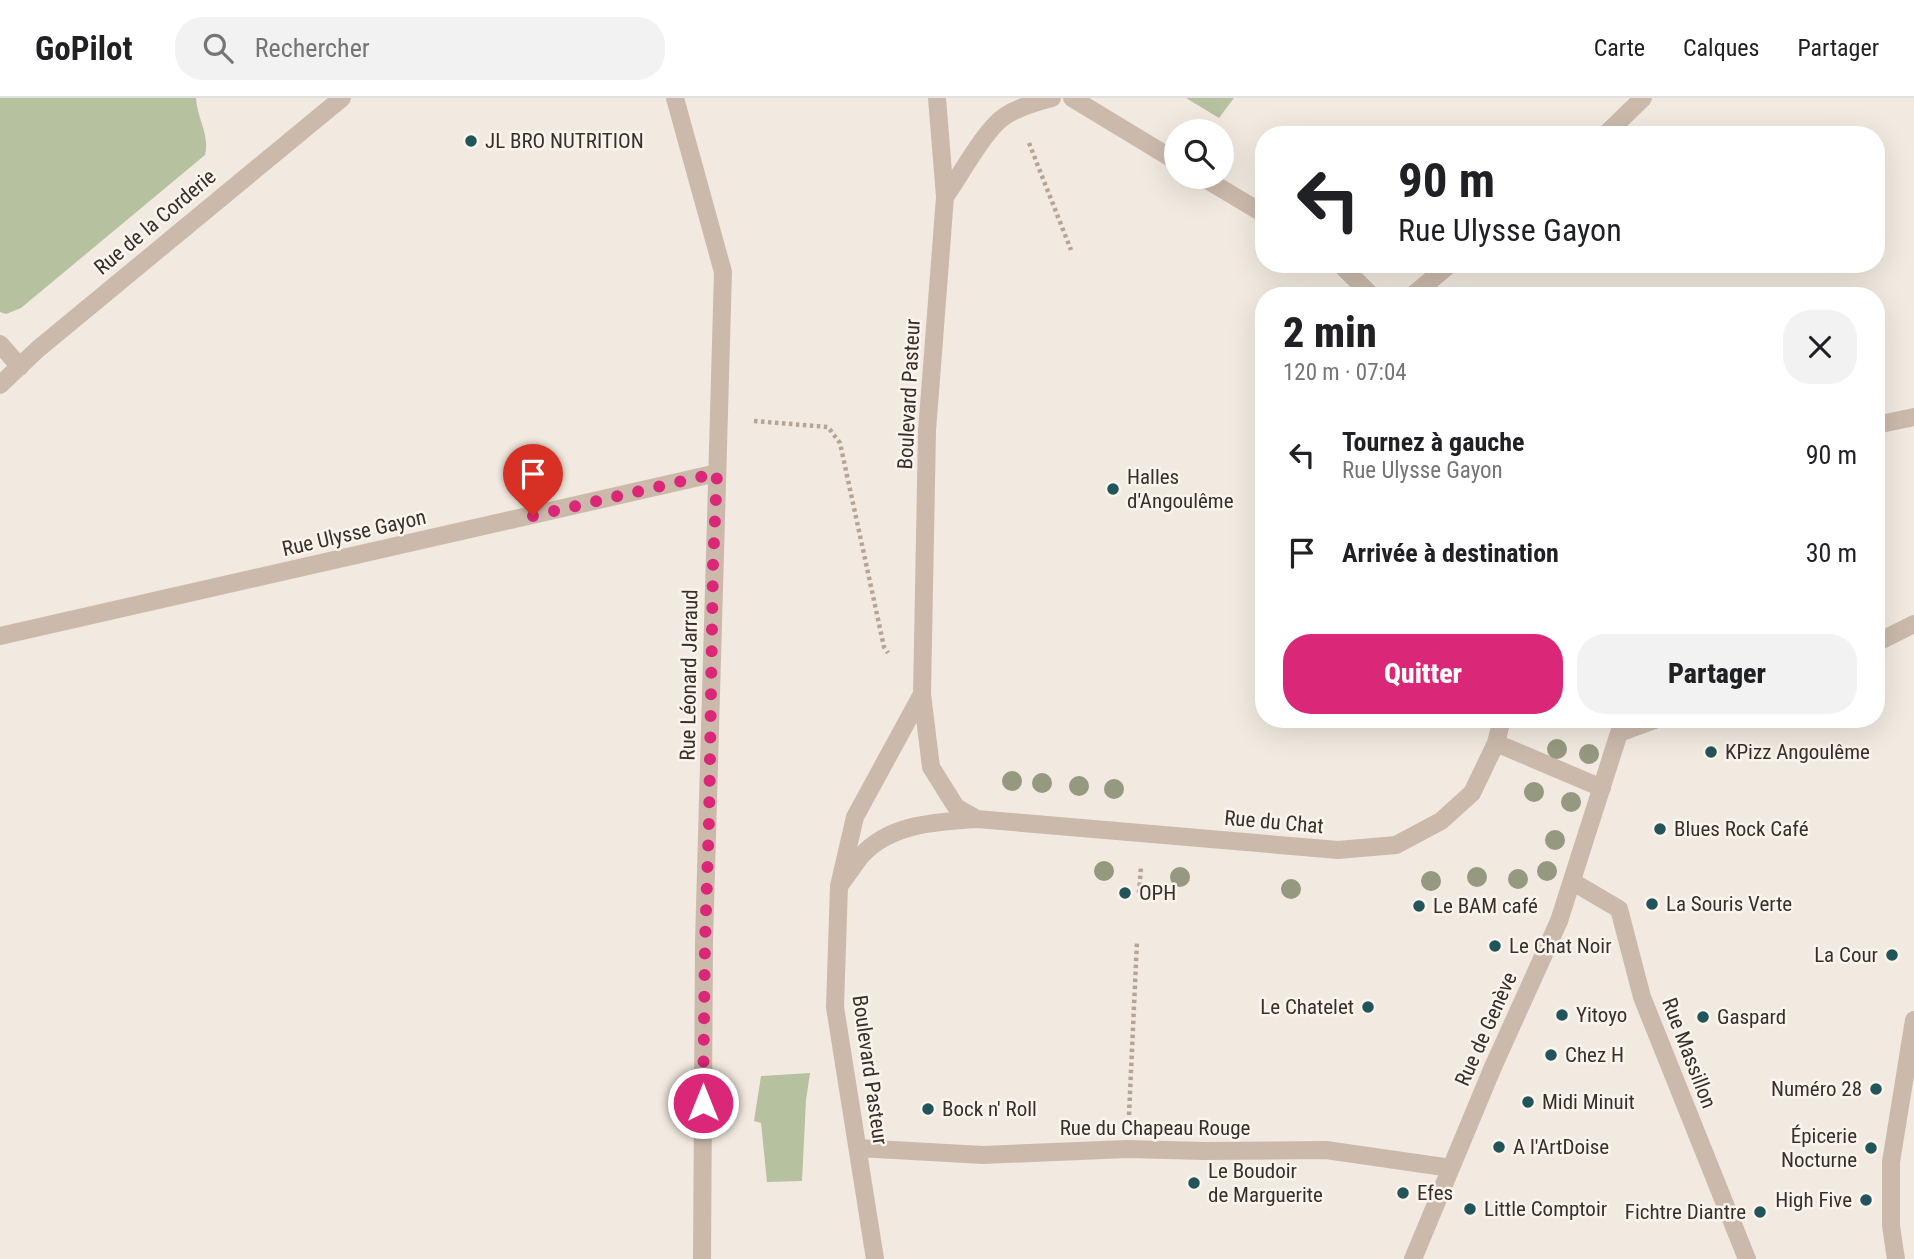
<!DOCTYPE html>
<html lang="fr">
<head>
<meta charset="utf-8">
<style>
  :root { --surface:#fff; --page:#f2f2f2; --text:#202124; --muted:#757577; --line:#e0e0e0; --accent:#db2777 }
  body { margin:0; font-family:"Roboto Condensed",sans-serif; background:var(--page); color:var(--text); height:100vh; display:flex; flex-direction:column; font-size:26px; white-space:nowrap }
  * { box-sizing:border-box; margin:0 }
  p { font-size:23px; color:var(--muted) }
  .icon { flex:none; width:38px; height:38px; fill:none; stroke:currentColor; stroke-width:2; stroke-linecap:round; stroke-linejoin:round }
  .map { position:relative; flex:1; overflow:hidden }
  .details { position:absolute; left:1255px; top:189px; width:630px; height:441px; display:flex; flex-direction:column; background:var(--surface); border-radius:28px; box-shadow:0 7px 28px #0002 }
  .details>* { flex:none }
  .hud { position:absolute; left:1255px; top:28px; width:630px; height:147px; border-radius:28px; box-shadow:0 7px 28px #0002; background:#fff; color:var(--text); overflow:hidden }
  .controls { position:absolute; left:1164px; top:21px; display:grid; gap:14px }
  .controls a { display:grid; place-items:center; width:70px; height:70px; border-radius:50%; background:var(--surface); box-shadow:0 7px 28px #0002; font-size:35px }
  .pin { position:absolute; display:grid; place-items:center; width:60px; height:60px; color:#fff; margin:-72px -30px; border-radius:50% 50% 50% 0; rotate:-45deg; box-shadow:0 0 7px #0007 }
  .pin .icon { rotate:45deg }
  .me { position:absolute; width:77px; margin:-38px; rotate:0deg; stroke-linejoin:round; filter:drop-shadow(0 0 5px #0008) }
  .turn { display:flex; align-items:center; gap:24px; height:147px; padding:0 28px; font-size:32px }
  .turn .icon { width:91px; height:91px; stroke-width:2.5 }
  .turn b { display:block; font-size:49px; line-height:60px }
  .round { display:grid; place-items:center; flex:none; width:74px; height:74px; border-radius:28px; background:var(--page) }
  .summary { display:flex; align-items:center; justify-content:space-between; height:119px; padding:0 28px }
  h1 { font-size:42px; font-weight:800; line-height:52px }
  .cta { display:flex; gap:14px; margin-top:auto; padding:14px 28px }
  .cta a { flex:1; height:80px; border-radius:28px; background:var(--accent); color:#fff; font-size:28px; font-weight:800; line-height:80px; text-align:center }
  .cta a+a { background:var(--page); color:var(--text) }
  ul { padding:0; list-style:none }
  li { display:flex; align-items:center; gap:21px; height:98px; padding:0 28px }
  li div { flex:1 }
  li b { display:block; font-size:26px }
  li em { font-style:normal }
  header { display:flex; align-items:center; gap:42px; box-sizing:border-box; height:98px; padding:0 35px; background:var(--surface); border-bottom:2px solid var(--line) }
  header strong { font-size:33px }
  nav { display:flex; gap:38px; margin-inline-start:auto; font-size:24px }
  .search { width:490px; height:63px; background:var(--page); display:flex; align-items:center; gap:18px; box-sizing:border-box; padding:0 24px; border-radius:28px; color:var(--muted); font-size:26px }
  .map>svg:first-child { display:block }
  .green { fill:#b6c1a0 }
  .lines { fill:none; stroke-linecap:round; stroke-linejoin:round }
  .path { stroke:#b6a596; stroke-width:4.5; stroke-dasharray:3.5 3.5; stroke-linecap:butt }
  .minor { stroke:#cbbaac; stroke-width:18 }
  .tree { fill:#94997f }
  .route { stroke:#db2777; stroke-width:12; stroke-dasharray:0 21.6 }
  .poi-dot { fill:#215559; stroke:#faf4ed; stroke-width:2.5 }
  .labels { text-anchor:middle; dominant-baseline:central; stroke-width:5; stroke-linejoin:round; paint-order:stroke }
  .poi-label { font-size:21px; fill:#392f2b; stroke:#faf4ed; text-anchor:start }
  .street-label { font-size:21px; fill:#392f2b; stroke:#faf4ed }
</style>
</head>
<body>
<header>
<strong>GoPilot</strong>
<div class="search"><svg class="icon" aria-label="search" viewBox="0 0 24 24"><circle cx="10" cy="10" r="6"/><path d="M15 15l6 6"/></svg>Rechercher</div>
<nav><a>Carte</a><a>Calques</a><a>Partager</a></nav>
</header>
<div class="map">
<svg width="1914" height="1161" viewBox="0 0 1914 1161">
  <rect width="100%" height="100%" fill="#f2eae0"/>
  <path class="green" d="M0,0H196C197,20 210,37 205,57L21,210L6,216L0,214Z
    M1186,0H1234L1219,20Z
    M810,975L806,1002L802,1083L767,1084L761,1025L754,1023L761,978Z"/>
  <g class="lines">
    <path class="path" d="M1029,45L1071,152
      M754,323L828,329L840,345L884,549L888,555
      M1139,795L1141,768
      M1129,1017L1137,843"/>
    <path class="minor" d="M675,0L723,174L704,843L702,1161
      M937,0L945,99L927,333L922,596L931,669L956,709L977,721
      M1072,0L1176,63
      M1605,37L1643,0
      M1202,79L1264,116
      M945,99C960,78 985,31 1005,18C1019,9 1036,4 1052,0
      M1340,166L1372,198
      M1412,198L1450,166
      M0,246L20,269
      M0,287L38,251L342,0
      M1876,327L1914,319
      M0,538L717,375
      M1876,545L1914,526
      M1496,645L1602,690
      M1573,784L1619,811L1642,899L1747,1161
      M839,788C847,778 854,767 862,757C891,725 938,724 977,721L1338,752L1396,747L1441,723L1472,695L1496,645L1502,621
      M858,1050L983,1057L1127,1051L1204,1053L1326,1052L1451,1070
      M875,1161L835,909L839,788L855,719L922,596
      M1413,1161L1493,969L1559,823L1619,635L1657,621
      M1896,1161L1891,1128V1064L1914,922"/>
  </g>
  <g class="tree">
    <circle cx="1557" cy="651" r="10"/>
    <circle cx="1589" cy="656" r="10"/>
    <circle cx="1012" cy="683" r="10"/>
    <circle cx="1042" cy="685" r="10"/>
    <circle cx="1079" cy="688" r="10"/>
    <circle cx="1114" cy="691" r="10"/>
    <circle cx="1534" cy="694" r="10"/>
    <circle cx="1571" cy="704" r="10"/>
    <circle cx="1555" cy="742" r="10"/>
    <circle cx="1104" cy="773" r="10"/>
    <circle cx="1547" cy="773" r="10"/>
    <circle cx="1180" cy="779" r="10"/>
    <circle cx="1477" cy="779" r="10"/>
    <circle cx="1518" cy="781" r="10"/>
    <circle cx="1431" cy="783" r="10"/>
    <circle cx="1291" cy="791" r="10"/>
  </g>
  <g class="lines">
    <path class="route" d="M533,418L717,375L713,467L709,723L705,843L703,1005"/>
  </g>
  <g class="poi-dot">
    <circle cx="471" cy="43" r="7"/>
    <circle cx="1113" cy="391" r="7"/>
    <circle cx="1711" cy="654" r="7"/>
    <circle cx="1660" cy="731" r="7"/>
    <circle cx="1125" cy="795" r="7"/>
    <circle cx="1652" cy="806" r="7"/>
    <circle cx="1419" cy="808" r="7"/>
    <circle cx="1495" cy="848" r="7"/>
    <circle cx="1892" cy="857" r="7"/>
    <circle cx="1368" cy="909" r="7"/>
    <circle cx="1562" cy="917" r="7"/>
    <circle cx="1703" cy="919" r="7"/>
    <circle cx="1551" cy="957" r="7"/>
    <circle cx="1876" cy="991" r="7"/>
    <circle cx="1528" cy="1004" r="7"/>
    <circle cx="928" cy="1011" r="7"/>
    <circle cx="1499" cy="1049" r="7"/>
    <circle cx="1871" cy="1050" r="7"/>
    <circle cx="1194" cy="1085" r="7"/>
    <circle cx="1403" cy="1095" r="7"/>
    <circle cx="1866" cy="1102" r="7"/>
    <circle cx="1470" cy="1111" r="7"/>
    <circle cx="1760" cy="1114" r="7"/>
  </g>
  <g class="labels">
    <g class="poi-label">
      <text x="485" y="43">JL BRO NUTRITION</text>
      <text x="1127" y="379">Halles<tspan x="1127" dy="24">d'Angoulême</tspan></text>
      <text x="1725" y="654">KPizz Angoulême</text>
      <text x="1674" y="731">Blues Rock Café</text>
      <text x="1139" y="795">OPH</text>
      <text x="1666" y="806">La Souris Verte</text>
      <text x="1433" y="808">Le BAM café</text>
      <text x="1509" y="848">Le Chat Noir</text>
      <text x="1878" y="857" text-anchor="end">La Cour</text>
      <text x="1354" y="909" text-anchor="end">Le Chatelet</text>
      <text x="1576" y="917">Yitoyo</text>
      <text x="1717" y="919">Gaspard</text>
      <text x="1565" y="957">Chez H</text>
      <text x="1862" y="991" text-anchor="end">Numéro 28</text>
      <text x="1542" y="1004">Midi Minuit</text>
      <text x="942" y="1011">Bock n' Roll</text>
      <text x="1857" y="1038" text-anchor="end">Épicerie<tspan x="1857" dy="24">Nocturne</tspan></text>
      <text x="1513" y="1049">A l'ArtDoise</text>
      <text x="1208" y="1073">Le Boudoir<tspan x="1208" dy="24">de Marguerite</tspan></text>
      <text x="1417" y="1095">Efes</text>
      <text x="1852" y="1102" text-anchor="end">High Five</text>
      <text x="1484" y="1111">Little Comptoir</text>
      <text x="1746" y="1114" text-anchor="end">Fichtre Diantre</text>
    </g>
    <g class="street-label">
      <text transform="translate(155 124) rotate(-40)">Rue de la Corderie</text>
      <text transform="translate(909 296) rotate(-87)">Boulevard Pasteur</text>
      <text transform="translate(354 435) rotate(-13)">Rue Ulysse Gayon</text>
      <text transform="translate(689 577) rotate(-89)">Rue Léonard Jarraud</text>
      <text transform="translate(1274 724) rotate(5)">Rue du Chat</text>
      <text transform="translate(1486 931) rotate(-66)">Rue de Genève</text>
      <text transform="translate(1689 955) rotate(69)">Rue Massillon</text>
      <text transform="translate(870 972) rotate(82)">Boulevard Pasteur</text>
      <text x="1155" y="1030">Rue du Chapeau Rouge</text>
    </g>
  </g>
</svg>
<div class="controls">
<a><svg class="icon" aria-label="search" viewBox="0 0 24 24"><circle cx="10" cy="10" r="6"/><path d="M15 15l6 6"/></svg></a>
</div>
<div class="pin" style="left:533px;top:418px;background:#d93025"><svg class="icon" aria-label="arrive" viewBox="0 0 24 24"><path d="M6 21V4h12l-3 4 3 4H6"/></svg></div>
<svg class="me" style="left:703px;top:1005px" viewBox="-20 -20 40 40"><circle r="17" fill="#db2777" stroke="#fff" stroke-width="3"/><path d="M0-11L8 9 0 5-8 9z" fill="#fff"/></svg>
<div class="hud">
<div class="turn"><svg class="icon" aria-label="left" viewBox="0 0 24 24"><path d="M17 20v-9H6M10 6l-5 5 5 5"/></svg><div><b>90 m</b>Rue Ulysse Gayon</div></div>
</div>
<section class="details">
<div class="summary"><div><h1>2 min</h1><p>120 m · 07:04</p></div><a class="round"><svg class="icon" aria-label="close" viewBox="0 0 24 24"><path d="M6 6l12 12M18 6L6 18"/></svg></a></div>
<ul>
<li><svg class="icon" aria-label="left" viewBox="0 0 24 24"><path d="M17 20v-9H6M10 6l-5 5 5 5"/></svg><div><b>Tournez à gauche</b><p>Rue Ulysse Gayon</p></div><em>90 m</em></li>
<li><svg class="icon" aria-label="arrive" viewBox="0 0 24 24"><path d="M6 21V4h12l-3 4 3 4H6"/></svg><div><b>Arrivée à destination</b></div><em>30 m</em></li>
</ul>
<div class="cta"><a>Quitter</a><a>Partager</a></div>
</section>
</div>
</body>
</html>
